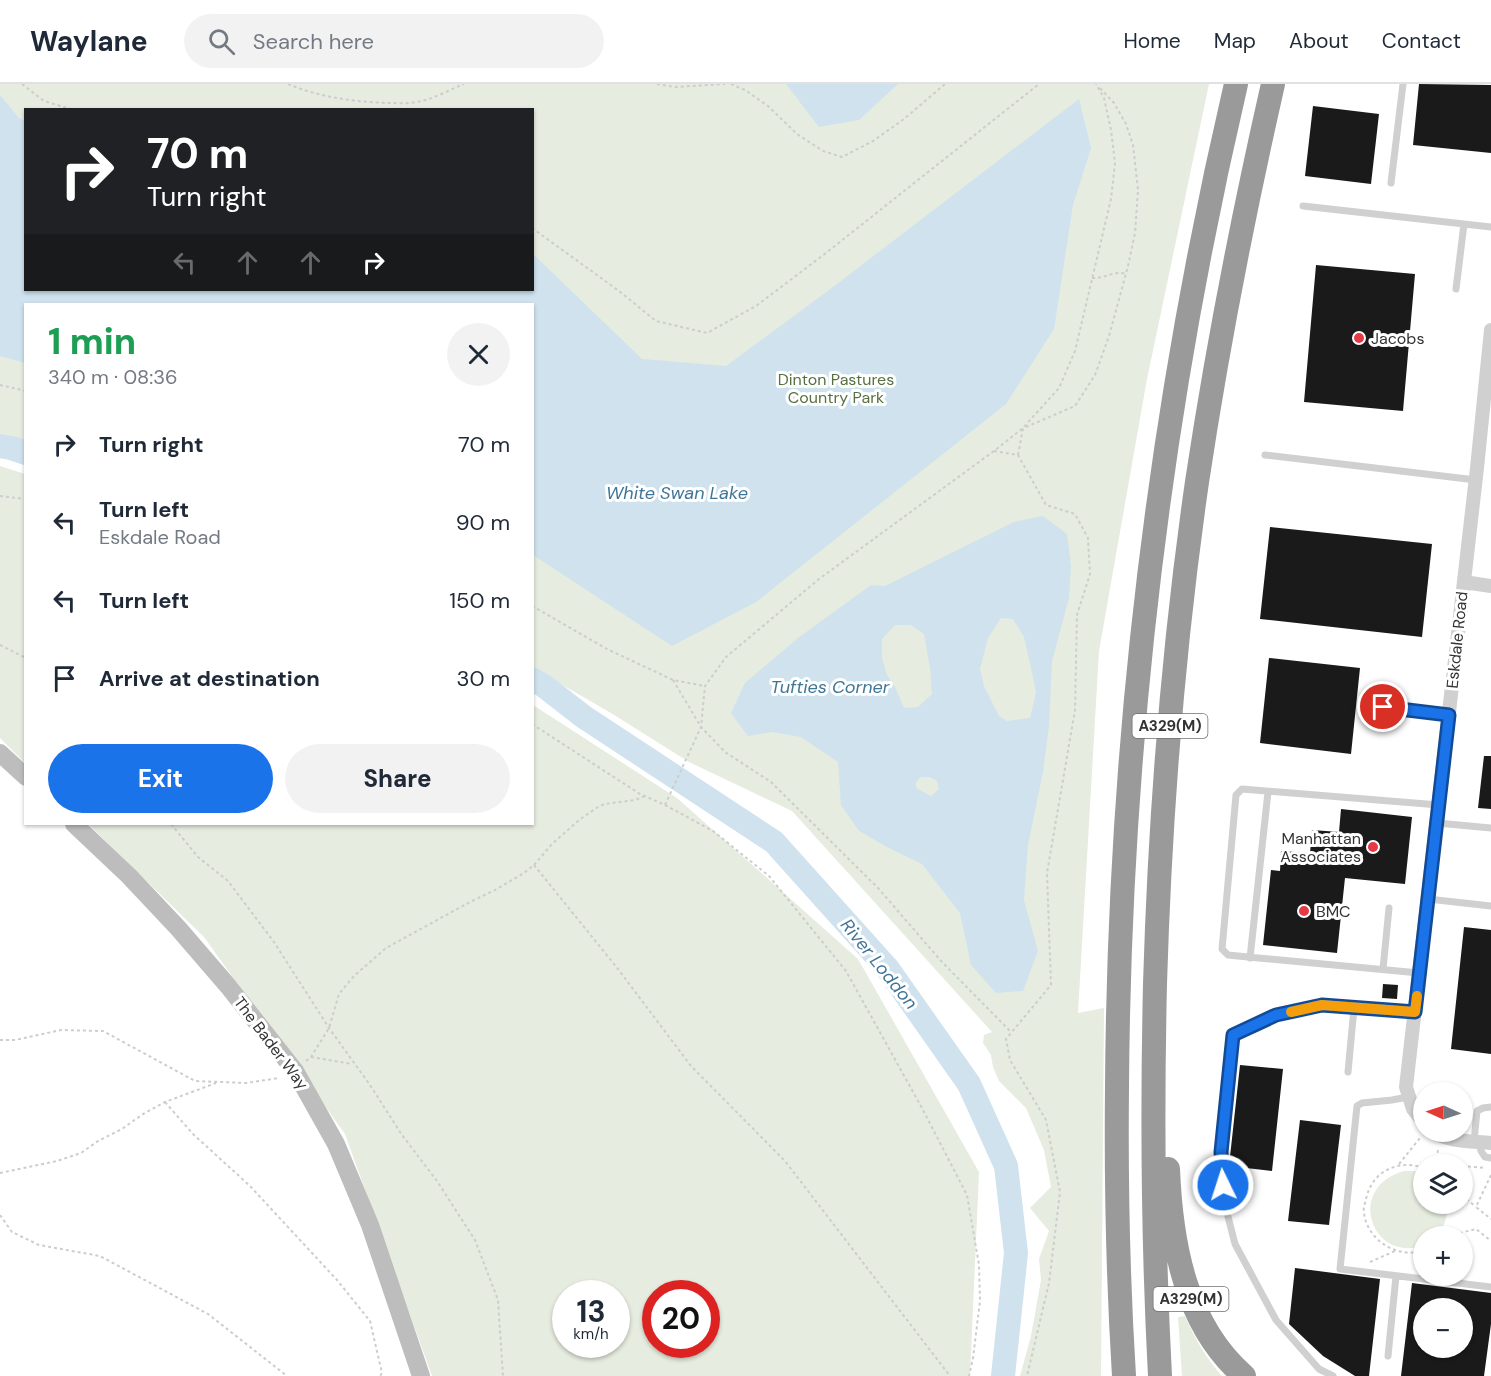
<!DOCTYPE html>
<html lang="en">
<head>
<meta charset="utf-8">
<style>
  :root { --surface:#fff; --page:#f2f2f3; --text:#1f2937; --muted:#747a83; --line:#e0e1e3; --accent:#1a73e8 }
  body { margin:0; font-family:"DM Sans",sans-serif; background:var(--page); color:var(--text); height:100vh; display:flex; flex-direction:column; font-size:22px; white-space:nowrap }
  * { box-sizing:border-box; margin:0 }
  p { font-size:20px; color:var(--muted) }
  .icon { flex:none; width:33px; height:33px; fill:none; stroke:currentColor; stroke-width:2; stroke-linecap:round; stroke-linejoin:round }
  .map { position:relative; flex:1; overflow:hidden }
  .details { position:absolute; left:24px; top:219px; width:510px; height:522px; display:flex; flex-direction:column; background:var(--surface); border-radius:0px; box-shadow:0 2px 4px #0004 }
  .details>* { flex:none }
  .banner { position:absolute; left:24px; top:24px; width:510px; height:183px; border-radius:0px; box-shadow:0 2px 4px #0004; background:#202124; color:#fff; overflow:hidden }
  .needle { width:39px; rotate:273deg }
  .tools { position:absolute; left:1413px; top:998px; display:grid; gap:12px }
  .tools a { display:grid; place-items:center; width:60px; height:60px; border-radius:50%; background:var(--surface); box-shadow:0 2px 4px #0004; font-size:30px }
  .speed { position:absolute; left:552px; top:1196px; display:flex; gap:12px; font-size:30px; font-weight:700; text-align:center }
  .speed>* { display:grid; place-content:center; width:78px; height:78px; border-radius:50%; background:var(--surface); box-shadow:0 2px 4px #0004; line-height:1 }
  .speed small { font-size:15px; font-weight:400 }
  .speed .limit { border:9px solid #d22; background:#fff; color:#111 }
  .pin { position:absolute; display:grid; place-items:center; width:51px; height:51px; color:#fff; margin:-26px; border:3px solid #fff; border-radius:50%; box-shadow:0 2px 6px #0007 }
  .me { position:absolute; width:66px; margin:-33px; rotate:356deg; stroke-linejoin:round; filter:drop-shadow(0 0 4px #0008) }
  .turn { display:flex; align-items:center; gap:21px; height:126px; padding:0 24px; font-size:27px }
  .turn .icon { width:78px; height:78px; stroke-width:2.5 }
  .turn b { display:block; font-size:42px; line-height:51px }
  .lanes { display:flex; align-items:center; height:57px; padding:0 24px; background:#0003; justify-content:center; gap:30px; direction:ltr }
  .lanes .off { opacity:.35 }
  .round { display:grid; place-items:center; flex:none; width:63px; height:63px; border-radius:32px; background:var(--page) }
  .overview { display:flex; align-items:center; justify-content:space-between; height:102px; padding:0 24px }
  h1 { font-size:36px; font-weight:800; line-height:45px; color:#1e9e55 }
  .button { display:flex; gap:12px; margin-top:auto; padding:12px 24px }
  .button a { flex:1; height:69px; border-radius:36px; background:var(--accent); color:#fff; font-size:24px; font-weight:800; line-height:69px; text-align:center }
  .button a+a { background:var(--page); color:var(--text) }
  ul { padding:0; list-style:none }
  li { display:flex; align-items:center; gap:18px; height:78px; padding:0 24px }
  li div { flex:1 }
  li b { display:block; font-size:22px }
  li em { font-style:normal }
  header { display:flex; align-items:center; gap:36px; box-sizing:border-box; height:84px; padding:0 30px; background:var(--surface); border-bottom:2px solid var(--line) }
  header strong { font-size:28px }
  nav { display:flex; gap:33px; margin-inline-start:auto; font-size:21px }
  .search { width:420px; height:54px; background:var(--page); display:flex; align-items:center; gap:15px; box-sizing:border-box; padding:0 21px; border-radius:33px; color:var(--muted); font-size:22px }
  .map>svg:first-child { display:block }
  .green { fill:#e6ecdf; fill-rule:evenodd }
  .water { fill:#cfe2ee; fill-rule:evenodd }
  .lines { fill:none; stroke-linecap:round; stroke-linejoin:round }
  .river { stroke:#cfe2ee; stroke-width:24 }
  .building { fill:#1a1a1a; fill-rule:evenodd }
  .path { stroke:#cdcdcd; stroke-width:2; stroke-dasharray:3 3; stroke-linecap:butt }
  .lane { stroke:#d0d0d0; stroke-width:7 }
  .street { stroke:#d0d0d0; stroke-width:14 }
  .secondary { stroke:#bdbdbd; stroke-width:18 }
  .highway { stroke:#9a9a9a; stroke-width:24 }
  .route-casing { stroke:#114b97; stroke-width:15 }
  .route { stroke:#1a73e8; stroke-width:10 }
  .slow { stroke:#f59e0b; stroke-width:10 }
  .poi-dot { fill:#e63946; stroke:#fff; stroke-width:2 }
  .labels { text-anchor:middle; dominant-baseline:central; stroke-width:6; stroke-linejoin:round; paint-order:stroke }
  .shield { fill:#fff; stroke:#707070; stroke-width:1.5 }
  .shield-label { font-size:15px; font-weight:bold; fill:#333 }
  .poi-label { font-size:16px; fill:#333; stroke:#fff; text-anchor:start }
  .park-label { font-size:16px; fill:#56703f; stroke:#fff }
  .street-label { font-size:16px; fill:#333; stroke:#fff }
  .water-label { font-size:18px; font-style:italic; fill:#3f7597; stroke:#fff }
</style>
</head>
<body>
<header>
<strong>Waylane</strong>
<div class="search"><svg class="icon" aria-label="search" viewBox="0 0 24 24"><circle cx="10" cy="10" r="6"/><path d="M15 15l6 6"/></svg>Search here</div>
<nav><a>Home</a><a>Map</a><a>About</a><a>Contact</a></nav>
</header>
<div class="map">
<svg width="1491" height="1292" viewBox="0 0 1491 1292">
  <rect width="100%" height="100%" fill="#fff"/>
  <path class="green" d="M0,0H1209L1147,295L1099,567L1078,929L1104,924L1101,1292H1020L1031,1252L1041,1196L1039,1175L1049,1147L1030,1124L1051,1103L1044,1066L1026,1024L999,997L993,983L991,971L983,959L984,951L992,948L792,727L689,678L611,629L533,584L532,220H26L25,362L0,355ZM26,26H532V206H26Z
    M0,382L25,390V679L0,654Z
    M533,621L677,714L858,875L979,1088L970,1292H432L345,1050L204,853L88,740H532ZM566,1209H616V1260H566ZM656,1209H706V1260H656Z
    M1404,1087H1416L1423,1090L1424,1119H1447L1448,1121C1447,1133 1445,1142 1437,1152H1424L1423,1162C1370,1178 1346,1103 1404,1087Z
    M1185,1232C1195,1255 1206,1274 1222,1292H1182L1178,1233Z"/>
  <path class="water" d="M786,0H898L859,36L819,43Z
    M0,11L19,34L25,37L26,206H532L533,170L642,275L726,282L829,206L1079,15L1091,64L1073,121L1054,245L1006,320L756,518L672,562L533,471L532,220H26L25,279L0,272Z
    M1043,432L1067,450L1071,482L1069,514L1052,577L1049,642L1043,688L1028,761L1024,816L1038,867L1023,907L996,909L971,881L960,829L922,780L887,763L859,747L841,721L838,678L801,653L772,648L748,652L731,629L745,599L798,554L871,501L885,502L1014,438ZM1001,534L1013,535L1024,553L1033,593L1036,609L1030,634L1007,637L999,632L984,602L980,585L988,554ZM895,541H911L924,550L930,584L932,610L918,623L904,624L895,603L887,591L882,574V555ZM921,693H930L937,697L939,705L931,712L916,704V698Z"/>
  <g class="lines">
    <path class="river" d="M0,362L11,364L26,369
      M532,595L544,602L584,633L774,758L888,885L969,1000L1006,1082L1016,1169L1003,1292"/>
  </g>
  <path class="building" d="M1419,0L1491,1V69L1413,61Z
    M1313,22L1379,30L1371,100L1305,92Z
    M1316,181L1415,190L1403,327L1304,318Z
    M1270,443L1432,460L1422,553L1260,535Z
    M1269,574L1360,584L1351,670L1260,659Z
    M1484,672H1491V725L1478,724Z
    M1341,725L1412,733L1405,800L1345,794L1337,869L1263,861L1271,786L1280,787L1281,767L1310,769L1312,746L1339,748Z
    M1464,843L1491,846V970L1451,965Z
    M1383,900L1398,901L1397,915L1382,914Z
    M1240,981L1283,985L1272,1087L1229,1082Z
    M1300,1036L1341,1041L1329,1141L1288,1137Z
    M1295,1184L1380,1195L1369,1292H1355L1323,1272L1289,1240Z
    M1412,1199L1491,1209V1240L1484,1292H1401ZM1424,1224H1462V1263H1424Z"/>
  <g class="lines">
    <path class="path" d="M22,0L44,17L74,26
      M288,0C319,13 354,18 388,19C397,19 407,20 416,18C432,16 449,6 464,0
      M657,0L675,3L725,0
      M731,0L745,6L768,22L797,50L823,67L842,73L873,57L904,35L945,0
      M532,144L619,207L656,237L707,249L756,222L826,169L1039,0
      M1092,194C1106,195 1112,186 1126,190
      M0,301L26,307
      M1026,343L1075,322L1095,291L1109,252L1128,182L1135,149L1138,106L1133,61L1126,40L1114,19L1098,2
      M994,367L1018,371L1046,421L1075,430L1088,454L1090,490L1077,531L1075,626L1047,789L1051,901L1006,955L1010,976L1046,1036L1060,1108L1049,1199L1027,1292
      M1018,371L1023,344
      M0,412L26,415
      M532,522L607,565L673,596L705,602
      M0,561L26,574
      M673,596L701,643L725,668L771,698L878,804L942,878L1011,948
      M532,640L640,710L665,721L713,747L769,792L846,887L923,1026L967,1111L979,1181L980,1217L973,1274L969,1292
      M665,721L701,643L705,602L726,573L819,495L994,367L1023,344L1059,304L1075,267L1111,115L1115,79L1111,46L1104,14L1096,0
      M171,740L198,773L228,797L274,858L329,944L370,1001L402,1051L437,1097L475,1156L498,1216L503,1292
      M534,781L618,885L691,982L785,1077L950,1292
      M0,956H15L61,946L103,947L195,997L246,999L279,994
      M311,973L352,980
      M306,977L311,973L329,944L339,910L354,892L386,864L470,818L495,806L524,789L534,781L552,760L579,736L598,723L605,720L635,716L645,712
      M165,1018L193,1050L250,1102L337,1196L370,1237L382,1289L380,1292
      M1438,1066L1436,1078L1450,1080
      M1399,1080L1420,1054
      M1462,1082L1485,1084
      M1424,1084C1398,1075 1372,1087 1366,1115C1365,1119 1363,1125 1364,1129C1367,1156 1398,1176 1424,1166
      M0,1089L57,1077L81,1069L98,1057L122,1045L143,1030L165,1018L216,999
      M1491,1091L1476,1123L1491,1135
      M1462,1111L1476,1123
      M0,1131L12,1148L39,1161L100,1172L208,1230L287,1292
      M1445,1152L1446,1150H1456
      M1455,1152L1456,1150L1476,1145L1491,1157
      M1370,1178L1395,1167"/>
    <path class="lane" d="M1391,99L1403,0
      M1303,122L1491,143
      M1456,205L1464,140
      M1265,371L1476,396
      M1383,623L1449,631
      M1437,739L1491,744
      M1428,815L1491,822
      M1250,874L1268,708
      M1383,885L1389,824
      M1419,889L1248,873L1228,871L1222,865L1236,711L1242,705L1439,721
      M1348,988L1354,924
      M1408,1013L1392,1016L1362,1019L1357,1022L1340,1185L1491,1203
      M1474,1057L1477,1027L1483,1024L1491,1023
      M1479,1058L1481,1067L1485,1073L1491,1074
      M1388,1272L1396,1192
      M1333,1292L1319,1285L1276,1236L1235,1160L1224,1117L1221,1068L1233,951L1276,931L1322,921L1415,928"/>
    <path class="street" d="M1464,498L1491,502
      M1424,1039L1413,1025L1406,1003L1477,384L1491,246
      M1432,1047C1446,1058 1474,1057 1491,1059"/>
    <path class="secondary" d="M0,669L26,693
      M74,740L129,792L178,844L228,902L295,987L336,1060L370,1141L421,1292"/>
    <path class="highway" d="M1168,1085C1171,1159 1185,1241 1244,1292
      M1124,1292C1118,1196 1116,1100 1117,1004C1119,666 1159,329 1236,0
      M1160,1292C1153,1161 1152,1031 1155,900C1160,732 1173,564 1197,398C1217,265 1243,132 1273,0"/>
  </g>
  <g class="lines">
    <defs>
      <path id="route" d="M1223,1101L1221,1068L1233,951L1276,931L1322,921L1415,928L1449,631L1383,623"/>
    </defs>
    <use href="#route" class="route-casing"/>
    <use href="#route" class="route"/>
    <path class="slow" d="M1291,928L1322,921L1415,928L1417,912"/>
  </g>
  <g class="poi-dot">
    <circle cx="1359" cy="254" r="6"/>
    <circle cx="1373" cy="763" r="6"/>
    <circle cx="1304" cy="827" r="6"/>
  </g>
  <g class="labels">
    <g class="shield">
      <rect x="1132.5" y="630" width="75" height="24" rx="4.5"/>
      <rect x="1153.5" y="1203" width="75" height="24" rx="4.5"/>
    </g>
    <g class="shield-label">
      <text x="1170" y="642">A329(M)</text>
      <text x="1191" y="1215">A329(M)</text>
    </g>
    <g class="poi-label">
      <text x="1371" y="254">Jacobs</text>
      <text x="1361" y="754" text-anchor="end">Manhattan<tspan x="1361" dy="18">Associates</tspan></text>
      <text x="1316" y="827">BMC</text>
    </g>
    <g class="park-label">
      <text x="836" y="295">Dinton Pastures<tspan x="836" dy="18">Country Park</tspan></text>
    </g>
    <g class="street-label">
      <text transform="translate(1457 556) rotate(-84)">Eskdale Road</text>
      <text transform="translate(271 959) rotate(53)">The Bader Way</text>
    </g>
    <g class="water-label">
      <text x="677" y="409">White Swan Lake</text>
      <text x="830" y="603">Tufties Corner</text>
      <text transform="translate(879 880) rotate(51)">River Loddon</text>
    </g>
  </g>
</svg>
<div class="tools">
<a><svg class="needle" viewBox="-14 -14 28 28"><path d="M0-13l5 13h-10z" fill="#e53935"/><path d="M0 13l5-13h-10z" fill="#747a83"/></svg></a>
<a><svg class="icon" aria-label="layers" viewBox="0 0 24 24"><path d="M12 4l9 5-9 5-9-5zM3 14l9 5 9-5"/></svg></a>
<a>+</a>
<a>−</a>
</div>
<div class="speed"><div>13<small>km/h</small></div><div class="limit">20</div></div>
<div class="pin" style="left:1383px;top:623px;background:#d93025"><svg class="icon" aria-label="arrive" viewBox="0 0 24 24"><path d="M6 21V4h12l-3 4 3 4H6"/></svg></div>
<svg class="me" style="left:1223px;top:1101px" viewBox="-20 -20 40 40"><circle r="17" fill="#1a73e8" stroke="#fff" stroke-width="3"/><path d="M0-11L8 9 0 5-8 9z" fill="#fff"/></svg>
<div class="banner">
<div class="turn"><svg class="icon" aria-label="right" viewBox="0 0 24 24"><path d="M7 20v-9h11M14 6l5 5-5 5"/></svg><div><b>70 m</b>Turn right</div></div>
<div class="lanes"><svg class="icon off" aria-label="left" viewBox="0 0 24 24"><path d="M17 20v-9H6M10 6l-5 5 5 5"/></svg><svg class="icon off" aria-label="ahead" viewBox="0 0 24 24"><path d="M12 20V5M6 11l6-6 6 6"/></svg><svg class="icon off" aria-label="ahead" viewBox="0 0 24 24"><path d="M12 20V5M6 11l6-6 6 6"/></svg><svg class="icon" aria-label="right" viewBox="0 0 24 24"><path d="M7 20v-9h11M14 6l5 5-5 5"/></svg></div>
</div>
<section class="details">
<div class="overview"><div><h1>1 min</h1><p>340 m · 08:36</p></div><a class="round"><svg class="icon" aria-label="close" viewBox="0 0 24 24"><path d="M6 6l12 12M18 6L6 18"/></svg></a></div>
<ul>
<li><svg class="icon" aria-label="right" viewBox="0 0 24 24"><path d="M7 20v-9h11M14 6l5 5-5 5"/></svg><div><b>Turn right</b></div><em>70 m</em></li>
<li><svg class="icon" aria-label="left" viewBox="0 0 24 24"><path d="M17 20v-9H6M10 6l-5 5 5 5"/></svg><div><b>Turn left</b><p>Eskdale Road</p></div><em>90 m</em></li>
<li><svg class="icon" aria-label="left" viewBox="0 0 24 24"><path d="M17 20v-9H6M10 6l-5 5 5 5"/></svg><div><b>Turn left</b></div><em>150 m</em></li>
<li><svg class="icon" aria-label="arrive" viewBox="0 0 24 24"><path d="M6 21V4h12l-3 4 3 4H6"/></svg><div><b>Arrive at destination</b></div><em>30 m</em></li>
</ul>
<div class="button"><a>Exit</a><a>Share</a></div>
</section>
</div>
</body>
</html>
